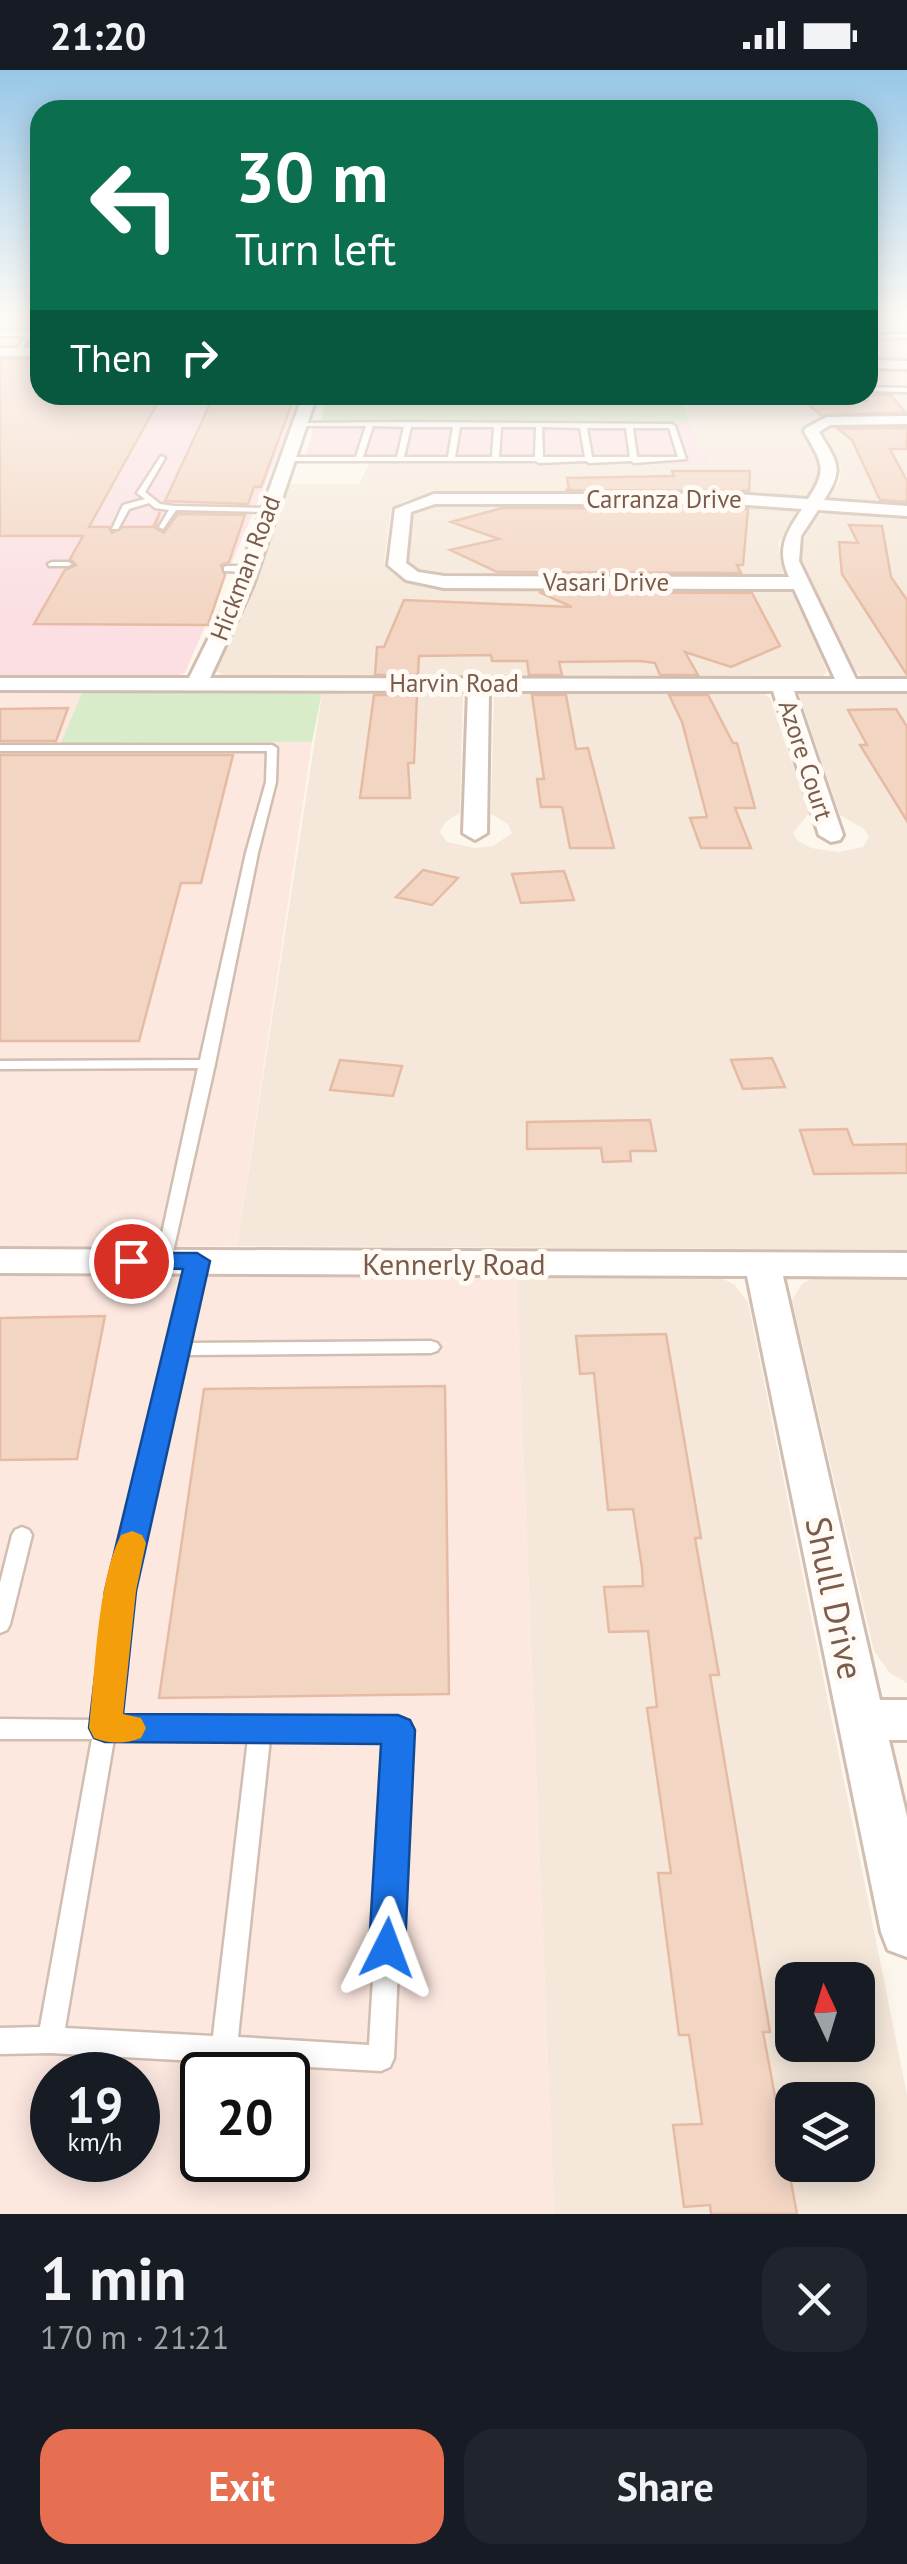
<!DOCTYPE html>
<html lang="en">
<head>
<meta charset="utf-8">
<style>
  :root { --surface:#171b24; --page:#20242c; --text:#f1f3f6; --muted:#9ea1a6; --accent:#e76f51 }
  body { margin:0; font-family:"PT Sans",sans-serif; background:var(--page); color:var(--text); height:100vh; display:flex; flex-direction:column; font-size:38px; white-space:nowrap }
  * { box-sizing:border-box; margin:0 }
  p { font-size:32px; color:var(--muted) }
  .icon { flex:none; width:55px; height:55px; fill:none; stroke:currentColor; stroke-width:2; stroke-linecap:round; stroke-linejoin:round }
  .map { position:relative; height:2144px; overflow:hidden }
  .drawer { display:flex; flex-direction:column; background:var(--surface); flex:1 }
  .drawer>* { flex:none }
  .top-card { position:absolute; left:30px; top:30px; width:848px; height:305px; border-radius:30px; box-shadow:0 5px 25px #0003; background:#0b6e4f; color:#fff; overflow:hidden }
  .needle { width:65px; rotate:356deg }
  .buttons { position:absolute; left:775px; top:1892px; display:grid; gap:20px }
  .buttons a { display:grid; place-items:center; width:100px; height:100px; border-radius:20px; background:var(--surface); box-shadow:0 5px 25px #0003; font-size:50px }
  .speed { position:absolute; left:30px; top:1982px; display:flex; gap:20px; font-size:50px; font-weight:700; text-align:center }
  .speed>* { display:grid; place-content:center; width:130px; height:130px; border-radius:50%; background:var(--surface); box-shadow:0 5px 25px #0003; line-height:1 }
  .speed small { font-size:25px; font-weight:400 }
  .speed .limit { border:5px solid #111; border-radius:15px; background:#fff; color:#111 }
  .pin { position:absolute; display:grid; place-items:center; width:85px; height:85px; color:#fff; margin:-42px; border:5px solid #fff; border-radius:50%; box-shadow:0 2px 10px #0007 }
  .me { position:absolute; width:110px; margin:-55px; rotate:3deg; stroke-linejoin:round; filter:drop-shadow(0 0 8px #0008) }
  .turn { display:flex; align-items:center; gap:35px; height:210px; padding:0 40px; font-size:45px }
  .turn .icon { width:130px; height:130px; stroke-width:2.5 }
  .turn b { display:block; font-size:70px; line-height:85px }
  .then { display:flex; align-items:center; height:95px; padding:0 40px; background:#0003; gap:20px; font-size:38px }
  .round { display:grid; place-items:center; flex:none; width:105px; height:105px; border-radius:30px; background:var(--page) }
  .headline { display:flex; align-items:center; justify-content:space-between; height:170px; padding:0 40px }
  h1 { font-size:60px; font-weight:700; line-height:75px }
  .primary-button { display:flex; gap:20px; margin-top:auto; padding:20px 40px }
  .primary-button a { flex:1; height:115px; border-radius:30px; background:var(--accent); color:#fff; font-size:40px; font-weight:700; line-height:115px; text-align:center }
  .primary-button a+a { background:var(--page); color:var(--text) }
  .status { display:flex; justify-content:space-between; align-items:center; height:70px; padding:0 50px; background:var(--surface); direction:ltr }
  .status svg { height:28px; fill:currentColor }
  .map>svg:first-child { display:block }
  .residential { fill:#f5e8da; fill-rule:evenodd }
  .commercial { fill:#fde8e0; fill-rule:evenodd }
  .medical { fill:#fbdfe3 }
  .green { fill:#d8ecc9 }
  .building { fill:#f3d5c3; stroke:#e6bba3; stroke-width:2.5 }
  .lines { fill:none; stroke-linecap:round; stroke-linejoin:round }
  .service-casing { stroke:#d1beb0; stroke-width:5 }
  .minor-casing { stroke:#d1beb0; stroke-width:6 }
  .service { fill:#fff; fill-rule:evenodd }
  .minor { fill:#fff; fill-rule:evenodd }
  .route { fill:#1a73e8; stroke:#114b97; stroke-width:2.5 }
  .slow { fill:#f59e0b }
  .labels { text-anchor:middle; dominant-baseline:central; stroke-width:10; stroke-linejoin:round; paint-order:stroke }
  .far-street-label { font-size:25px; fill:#7a5c4d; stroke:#fffaf3 }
  .street-label { font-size:30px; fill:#7a5c4d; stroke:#fffaf3 }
  .near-street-label { font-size:35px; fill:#7a5c4d; stroke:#fffaf3 }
</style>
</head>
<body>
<div class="status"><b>21:20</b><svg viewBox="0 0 49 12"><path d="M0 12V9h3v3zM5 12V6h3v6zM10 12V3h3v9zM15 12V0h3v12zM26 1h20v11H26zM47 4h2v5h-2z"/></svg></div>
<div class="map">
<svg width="907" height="2144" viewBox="0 0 907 2144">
  <rect width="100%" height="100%" fill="#fdf6ec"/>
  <path class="residential" d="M907,324V348H834L804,355L802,360L822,401L812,424L800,428L432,426L405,430L391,439L384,493L395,505L411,511L445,516L774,517L789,521L798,526L827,602L822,607L808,610L230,609L216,601L289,414H359L370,392L708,395L680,325Z
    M907,353V437L833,431L830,427L840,410L841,398L819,359L832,354Z
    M734,432L781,436L798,444L778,473L783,503L774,508H442L424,505L408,492L413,440L432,433Z
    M840,441L907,444V611L863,607L852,598L800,489V475L818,445Z
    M323,617L463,624L460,743L445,752L440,762L447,772L475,778L493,776L512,763L508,754L491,744L494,621L502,618H747L761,622L770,628L809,743L793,763L798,771L811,778L839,782L863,777L869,767L864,759L840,745L799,625L805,621L907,618V1180L237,1176Z
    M516,1203H712L735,1215L748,1232L907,2025V2144H554ZM792,1910H858V1975H792ZM792,2030H858V2095H792Z
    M907,1204V1613L890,1603L874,1581L792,1230L802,1214L818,1205Z"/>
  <path class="commercial" d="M868,270H907V324H868Z
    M84,618L62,673L312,672L237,1176H0V619Z
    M0,1200L516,1203L554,2144H0ZM52,2005H138V2090H52ZM202,2005H288V2090H202Z"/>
  <path class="medical" d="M0,283H40V325H303L185,603L169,608L0,607Z
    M315,351L690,352L709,395L304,391Z"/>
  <path class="green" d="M327,325H680L690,352L321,351Z
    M323,617L312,672L61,673L84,618Z"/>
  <path class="building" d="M16,244H40V274H29L36,263L31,259L0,258V251Z
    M0,290H40V325H162L89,457H109L112,463L123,457H153L160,442L155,458L164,463L178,444L245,445L229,492L221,495L225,505L208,555L34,554L65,500L76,495L70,489L83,466H0Z
    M214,325H295L261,417H254L248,434L165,431Z
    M868,325H891L905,342L822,346L804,331H868Z
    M907,358V379H890L907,411V432L880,430L852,370L838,359Z
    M672,401H750L749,421L566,420L569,419L567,408L674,406Z
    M502,438L748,439L743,495H737L741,503L497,502L450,480L499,469L451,452Z
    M849,455L882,456L891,507L907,530V605L842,504L839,472L858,473Z
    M539,522L752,523L780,576L731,597L685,582L698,605H660L655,593L640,591L559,592L562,605H529L527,591H492L491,585L419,586L418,605H375L377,577H384L404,530L572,537Z
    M374,625H417L414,693H408L410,728H360Z
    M532,625H566L576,679L588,678L614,778H570L562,737H541L537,709H544Z
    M669,625H708L733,673H737L755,738H735L751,778H701L690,748L707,747L682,652Z
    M68,638L56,671H0V639Z
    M896,639L907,657V751L860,675H867L848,640Z
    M0,685H233L201,813H181L139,971H0Z
    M423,800L458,808L432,835L396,827Z
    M564,801L574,830L521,833L512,804Z
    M772,988L785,1017L743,1019L731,990Z
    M340,990L402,996L393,1026L330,1020Z
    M650,1050L656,1081H630L631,1091L603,1092L601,1078L527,1079V1052Z
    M847,1059L853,1075L907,1074V1103L814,1104L800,1060Z
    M105,1246L77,1389L0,1390V1248Z
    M666,1264L701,1468H695L719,1605H710L770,1962H763L797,2144H711L710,2135L684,2137L673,2055L702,2054L689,1965H679L658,1803H671L647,1638L657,1637L648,1561L609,1562L604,1517L643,1516L642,1498L633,1439L608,1440L594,1303L580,1304L576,1266Z
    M445,1316L449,1624L159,1628L204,1319Z"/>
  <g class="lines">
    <defs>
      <path id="service" d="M0,244H11L12,245L0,248Z
        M0,262H29L32,264L18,284L15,282L25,266H0Z
        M907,264V268L868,269V265Z
        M868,317L907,318V322L868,321Z
        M408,352L672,354L675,356L686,389L634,393L631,391L589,393L586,391L539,393L536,391H284L280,389L284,387H356L366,356H298L296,353ZM373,356L404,357L397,387H363ZM411,357H453L448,387H404ZM460,357H494L492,387H455ZM501,357H536L535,387H499ZM542,357L580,358L585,387H543ZM587,358H626L630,387H592ZM633,358H669L678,387H637Z
        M161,386L165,388L145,422L160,434L174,436L269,438L273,440L269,442L176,440L163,459L159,457L169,440L155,438L149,433L129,439L118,459H112L123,435L145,429L137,423Z
        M52,492H68L72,494L68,496H49L48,494Z
        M227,496H249L253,499L249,502L224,501V497Z
        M0,675H272L277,678L276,712L258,783L215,994L170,1195L164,1196L156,1191L198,998L0,999V991L200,990L246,783L266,712L267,681H0Z
        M197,1186L205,1191L187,1273L431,1271L437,1273L440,1277L437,1281L431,1283L184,1285L130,1521L117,1650H398L406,1653L409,1660L394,1988L390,1997L381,2001L50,1983L0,1984V1958L40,1957L92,1669H0V1649L95,1650L110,1521L189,1191ZM114,1669H248L213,1966L65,1958ZM270,1669L387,1670L369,1975L238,1967Z
        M22,1457L29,1460L32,1465L10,1554L7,1560L0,1563V1513L12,1465L15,1460Z"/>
      <path id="minor" d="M0,278H40V286H0Z
        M868,290L907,291V299L868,298Z
        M303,325H317L253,515L210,608L835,609L794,519L444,518L406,510L388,495L395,439L434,424H734L808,429C829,398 821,392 804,361L806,358L827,347L907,346V354L830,355L819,362C837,393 845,398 824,430L907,436V446L818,440L801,466L799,491L856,609H907V621H794L843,765L840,770L831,772L819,765L773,621H489L487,763L475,770L463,763L468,621L0,620V608H189L235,515ZM435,434H734L802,439C786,463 776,479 789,507L444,506L418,502L406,493L411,442Z
        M0,1179L907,1183V1207L783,1206L880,1630H907V1670H889L907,1747V1887L888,1880L881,1862L747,1206L0,1203Z"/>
    </defs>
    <use href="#service" class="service-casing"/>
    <use href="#minor" class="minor-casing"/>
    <use href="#service" class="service"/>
    <use href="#minor" class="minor"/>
  </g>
  <linearGradient id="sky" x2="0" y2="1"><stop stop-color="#97c7e8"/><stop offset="0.45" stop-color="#fefbf6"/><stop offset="1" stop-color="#fefbf6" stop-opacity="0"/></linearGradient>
  <rect width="907" height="545" fill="url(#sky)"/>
  <path class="route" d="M131,1183H197L210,1191L136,1521L123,1644L398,1645L410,1650L415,1660L405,1878L400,1891L387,1897L374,1891L369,1878L381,1674L105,1672L94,1668L89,1658L105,1521L183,1199L122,1197L119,1191Z"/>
  <path class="slow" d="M132,1461L142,1465L146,1473L136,1521L123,1644L141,1648L146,1658L141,1668C125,1674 110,1674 94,1668L89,1658C95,1605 97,1511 121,1465Z"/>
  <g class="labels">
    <g class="far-street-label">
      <text x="664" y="429">Carranza Drive</text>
      <text transform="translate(245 498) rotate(-69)">Hickman Road</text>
      <text x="606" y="512">Vasari Drive</text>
      <text x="454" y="613">Harvin Road</text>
      <text transform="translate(806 690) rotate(72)">Azore Court</text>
    </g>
    <g class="street-label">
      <text x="454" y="1193">Kennerly Road</text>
    </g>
    <g class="near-street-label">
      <text transform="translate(835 1528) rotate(78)">Shull Drive</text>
    </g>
  </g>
</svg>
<div class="buttons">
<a><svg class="needle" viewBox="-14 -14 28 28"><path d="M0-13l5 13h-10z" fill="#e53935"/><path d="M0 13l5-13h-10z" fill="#9ea1a6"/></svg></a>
<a><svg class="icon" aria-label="layers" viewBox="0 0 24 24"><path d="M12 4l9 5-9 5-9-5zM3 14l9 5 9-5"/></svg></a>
</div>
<div class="speed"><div>19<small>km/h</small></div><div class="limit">20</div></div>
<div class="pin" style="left:131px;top:1191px;background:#d93025"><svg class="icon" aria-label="arrive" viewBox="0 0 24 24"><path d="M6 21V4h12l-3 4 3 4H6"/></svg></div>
<svg class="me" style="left:387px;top:1878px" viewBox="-20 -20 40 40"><path d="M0-17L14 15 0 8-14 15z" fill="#1a73e8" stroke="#fff" stroke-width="4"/></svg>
<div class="top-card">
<div class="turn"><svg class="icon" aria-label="left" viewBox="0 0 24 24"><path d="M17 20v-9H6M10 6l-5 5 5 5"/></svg><div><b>30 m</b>Turn left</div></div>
<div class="then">Then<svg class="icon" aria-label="right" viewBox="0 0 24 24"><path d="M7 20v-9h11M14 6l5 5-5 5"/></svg></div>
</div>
</div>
<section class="drawer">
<div class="headline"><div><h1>1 min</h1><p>170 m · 21:21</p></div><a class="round"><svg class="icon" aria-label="close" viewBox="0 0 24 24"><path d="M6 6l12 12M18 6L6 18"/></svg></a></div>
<div class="primary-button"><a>Exit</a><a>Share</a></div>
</section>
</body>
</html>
